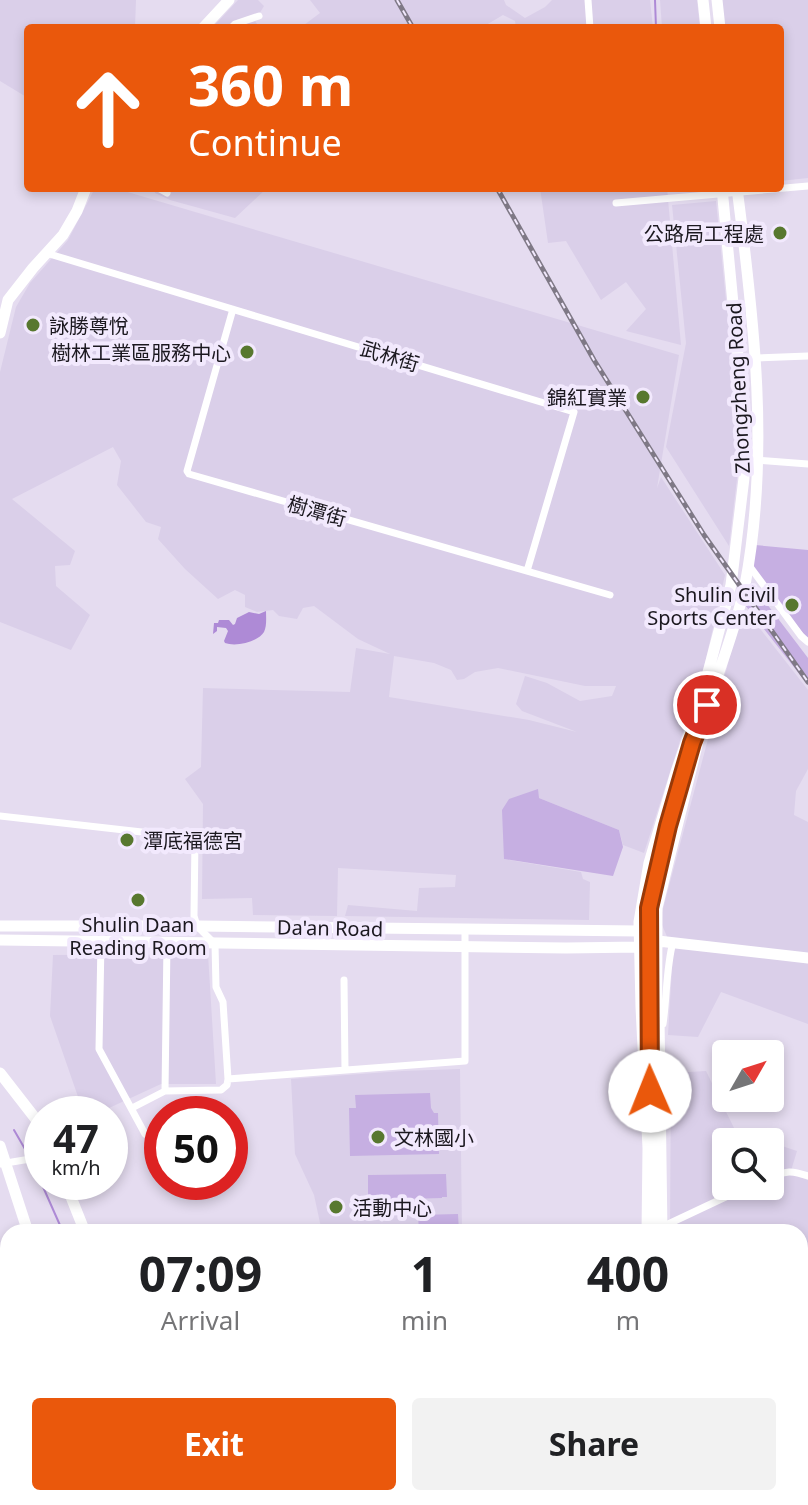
<!DOCTYPE html>
<html lang="en">
<head>
<meta charset="utf-8">
<style>
  :root { --surface:#fff; --page:#f2f2f2; --text:#202124; --muted:#757577; --accent:#ea580c }
  body { margin:0; font-family:"Noto Sans","Noto Sans TC",sans-serif; background:var(--page); color:var(--text); height:100vh; display:flex; flex-direction:column; font-size:30px; white-space:nowrap }
  * { box-sizing:border-box; margin:0 }
  p { font-size:26px; color:var(--muted) }
  .icon { flex:none; width:44px; height:44px; fill:none; stroke:currentColor; stroke-width:2; stroke-linecap:round; stroke-linejoin:round }
  .map { position:relative; flex:1; overflow:hidden }
  .drawer { position:absolute; left:0px; top:1224px; width:808px; height:282px; display:flex; flex-direction:column; background:var(--surface); border-radius:24px 24px 0 0; box-shadow:0 4px 12px #0003 }
  .drawer>* { flex:none }
  .hud { position:absolute; left:24px; top:24px; width:760px; height:168px; border-radius:8px; box-shadow:0 4px 12px #0003; background:#ea580c; color:#fff; overflow:hidden }
  .needle { width:52px; rotate:51deg }
  .controls { position:absolute; left:712px; top:1040px; display:grid; gap:16px }
  .controls a { display:grid; place-items:center; width:72px; height:72px; border-radius:8px; background:var(--surface); box-shadow:0 4px 12px #0003; font-size:40px }
  .speed { position:absolute; left:24px; top:1096px; display:flex; gap:16px; font-size:40px; font-weight:700; text-align:center }
  .speed>* { display:grid; place-content:center; width:104px; height:104px; border-radius:50%; background:var(--surface); box-shadow:0 4px 12px #0003; line-height:1 }
  .speed small { font-size:20px; font-weight:400 }
  .speed .limit { border:12px solid #d22; background:#fff; color:#111 }
  .pin { position:absolute; display:grid; place-items:center; width:68px; height:68px; color:#fff; margin:-34px; border:4px solid #fff; border-radius:50%; box-shadow:0 2px 8px #0007 }
  .me { position:absolute; width:88px; margin:-44px; rotate:359deg; stroke-linejoin:round; filter:drop-shadow(0 0 6px #0008) }
  .turn { display:flex; align-items:center; gap:28px; height:168px; padding:0 32px; font-size:36px }
  .turn .icon { width:104px; height:104px; stroke-width:2.5 }
  .turn b { display:block; font-size:56px; line-height:68px }
  .eta { display:flex; justify-content:space-evenly; align-items:center; height:136px; text-align:center }
  .eta b { font-size:48px; font-weight:700; line-height:56px }
  .button { display:flex; gap:16px; margin-top:auto; padding:16px 32px }
  .button a { flex:1; height:92px; border-radius:8px; background:var(--accent); color:#fff; font-size:32px; font-weight:700; line-height:92px; text-align:center }
  .button a+a { background:var(--page); color:var(--text) }
  .map>svg:first-child { display:block }
  .built { fill:#dacfe9; fill-rule:evenodd }
  .green { fill:#c6afe2 }
  .water { fill:#ae8ad6 }
  .lines { fill:none; stroke-linecap:round; stroke-linejoin:round }
  .stream { stroke:#ae8ad6; stroke-width:2 }
  .secondary-tunnel { stroke:#bdb5c6; stroke-width:11; stroke-dasharray:11 5.5; stroke-linecap:butt }
  .street { stroke:#fff; stroke-width:7 }
  .secondary { stroke:#fff; stroke-width:11 }
  .rail-casing { stroke:#7f7986; stroke-width:5 }
  .rail { stroke:#f2e9fd; stroke-width:2; stroke-dasharray:6; stroke-linecap:butt }
  .route-casing { stroke:#983908; stroke-width:20 }
  .route { stroke:#ea580c; stroke-width:14 }
  .poi-dot { fill:#58782f; stroke:#f2e9fd; stroke-width:3 }
  .labels { text-anchor:middle; dominant-baseline:central; stroke-width:8; stroke-linejoin:round; paint-order:stroke }
  .poi-label { font-size:20px; fill:#1b181f; stroke:#f2e9fd; text-anchor:end }
  .street-label { font-size:20px; fill:#1b181f; stroke:#f2e9fd }
</style>
</head>
<body>
<div class="map">
<svg width="808" height="1505" viewBox="0 0 808 1505">
  <rect width="100%" height="100%" fill="#e5dcf0"/>
  <path class="built" d="M0,0H136L135,28H28V98L0,81Z
    M238,0H258L264,6L255,21L260,28H212Z
    M310,0H504L506,5L525,18L545,7L552,0H650L653,28H516L515,21L503,15L481,28H300L320,13Z
    M660,0H697L700,28H662Z
    M720,0H808V178L780,181V28H722Z
    M95,188H114L679,355L657,488L661,477L725,575L705,663L644,853L623,845L619,830L539,798L504,859L581,872L583,879L590,882L589,920L345,916L348,905L417,911L419,888L455,887L456,875L338,868L337,916L253,915L252,898L202,899L203,804L185,779L201,767L203,688L350,692L356,648L390,654L358,639L314,606L303,608L297,619L279,616L273,610L257,612L245,607V595L235,590L218,599L185,569L158,539L161,527L146,522L117,485L121,461L113,447L12,499L75,551L70,565L55,566L56,586L90,615L71,650L0,622V372L16,307L30,283L68,240ZM394,656L434,663L451,670L457,680L464,679L475,672L498,668L585,686H616L612,696L580,701L547,683L525,676L516,704L522,711L577,732L529,720L389,697Z
    M153,188H267L235,218L170,200L155,193Z
    M540,188H667L681,345L626,331L646,309L626,282L601,300L566,241L548,243Z
    M716,201L732,360L739,462L729,546L666,447L686,343L672,205Z
    M743,607L808,690V769L796,791L794,815L808,822V1024L721,992L698,1037L668,1035L673,951L660,920Z
    M208,954L216,1084H161L96,1114H84L50,1016L53,955Z
    M460,1069L462,1232H322L314,1195L295,1154L291,1079L402,1071Z
    M706,1071L735,1130L769,1142H726V1186H770V1142L797,1151L790,1174L808,1180V1271L800,1273V1232H670L671,1073Z"/>
  <path class="green" d="M755,545L808,550V639L751,571Z
    M748,579L808,658V685L745,605Z
    M538,789L539,798L619,830L623,847L613,876L504,859L502,810L509,799Z
    M430,1093L431,1108L434,1113H438L439,1154L350,1156L349,1108H356L355,1095Z
    M446,1174L447,1197H442V1198L368,1200V1175Z
    M458,1214L459,1232H419L418,1215Z"/>
  <path class="water" d="M266,611C266,617 267,626 264,632C258,642 236,647 225,643L224,641L228,631L226,628L217,627V631L213,634L214,623H218L219,620H229L233,625L235,624L237,618L249,612L259,614Z"/>
  <g class="lines">
    <path class="stream" d="M655,0L656,28
      M673,188V189
      M14,1130L29,1156
      M32,1162L63,1232
      M0,1374L8,1362
      M0,1445L8,1456
      M50,1498L55,1505
      M712,1505L719,1498"/>
    <path class="secondary-tunnel" d="M102,1498L104,1505"/>
    <path class="street" d="M588,0L590,28
      M231,28L235,24L259,16
      M158,188L167,193
      M616,203L808,186
      M46,253L574,412L527,571
      M233,309L187,471L189,474L610,595
      M755,358L808,356
      M757,460L808,464
      M748,564L801,636L808,642
      M0,816L195,838L194,916L197,926L215,944L216,987L223,1002L228,1079
      M101,942L99,1049L145,1134
      M344,980L345,1070
      M661,1018L664,1232
      M663,1024C667,997 666,968 673,942
      M165,1091L167,943
      M132,1108L165,1091L221,1090L227,1085L228,1079L465,1061V930
      M0,1164L42,1157
      M770,1177C787,1171 791,1170 808,1176
      M664,1226L749,1186
      M615,1232L648,1229
      M504,1498V1505"/>
    <path class="secondary" d="M703,0L706,28
      M717,0L720,28
      M203,28L229,0
      M0,333L8,300L33,268L63,235L77,211L86,188
      M0,926H197L639,931L658,941L808,958
      M0,940L566,948L640,947L646,945
      M650,1011L649,908L675,804
      M0,1073L35,1118L42,1130
      M0,1146L28,1232
      M65,1182L85,1232
      M647,1232L648,1148L641,1007L639,922L649,863L676,772L700,703L731,585L744,478L740,377L722,188
      M656,1232L657,908L707,705L713,690C724,656 738,620 745,585C770,454 754,319 737,188
      M0,1396H8
      M800,1403L808,1394
      M800,1472L808,1470
      M298,1505L411,1498
      M643,1505V1498
      M656,1505V1498
      M666,1505V1498"/>
    <defs>
      <path id="rail" d="M397,0L413,28
        M497,188L594,360L704,535L808,682
        M800,1288L808,1287
        M0,1469L8,1468
        M0,1486L8,1484"/>
    </defs>
    <use href="#rail" class="rail-casing"/>
    <use href="#rail" class="rail"/>
  </g>
  <g class="lines">
    <defs>
      <path id="route" d="M650,1091L649,908L668,826L692,743L707,705"/>
    </defs>
    <use href="#route" class="route-casing"/>
    <use href="#route" class="route"/>
  </g>
  <g class="poi-dot">
    <circle cx="780" cy="233" r="8"/>
    <circle cx="33" cy="325" r="8"/>
    <circle cx="247" cy="352" r="8"/>
    <circle cx="643" cy="397" r="8"/>
    <circle cx="792" cy="605" r="8"/>
    <circle cx="127" cy="840" r="8"/>
    <circle cx="138" cy="900" r="8"/>
    <circle cx="378" cy="1137" r="8"/>
    <circle cx="336" cy="1207" r="8"/>
  </g>
  <g class="labels">
    <g class="poi-label">
      <text x="764" y="233">公路局工程處</text>
      <text x="49" y="325" text-anchor="start">詠勝尊悅</text>
      <text x="231" y="352">樹林工業區服務中心</text>
      <text x="627" y="397">錦紅實業</text>
      <text x="776" y="594">Shulin Civil<tspan x="776" dy="23">Sports Center</tspan></text>
      <text x="143" y="840" text-anchor="start">潭底福德宮</text>
      <text x="138" y="924" text-anchor="middle">Shulin Daan<tspan x="138" dy="23">Reading Room</tspan></text>
      <text x="394" y="1137" text-anchor="start">文林國小</text>
      <text x="352" y="1207" text-anchor="start">活動中心</text>
    </g>
    <g class="street-label">
      <text transform="translate(390 356) rotate(17)">武林街</text>
      <text transform="translate(738 388) rotate(-93)">Zhongzheng Road</text>
      <text transform="translate(317 511) rotate(16)">樹潭街</text>
      <text transform="translate(330 928) rotate(1)">Da'an Road</text>
    </g>
  </g>
</svg>
<div class="controls">
<a><svg class="needle" viewBox="-14 -14 28 28"><path d="M0-13l5 13h-10z" fill="#e53935"/><path d="M0 13l5-13h-10z" fill="#757577"/></svg></a>
<a><svg class="icon" aria-label="search" viewBox="0 0 24 24"><circle cx="10" cy="10" r="6"/><path d="M15 15l6 6"/></svg></a>
</div>
<div class="speed"><div>47<small>km/h</small></div><div class="limit">50</div></div>
<div class="pin" style="left:707px;top:705px;background:#d93025"><svg class="icon" aria-label="arrive" viewBox="0 0 24 24"><path d="M6 21V4h12l-3 4 3 4H6"/></svg></div>
<svg class="me" style="left:650px;top:1091px" viewBox="-20 -20 40 40"><circle r="19" fill="#fff"/><path d="M0-13L10 11 0 6-10 11z" fill="#ea580c"/></svg>
<div class="hud">
<div class="turn"><svg class="icon" aria-label="ahead" viewBox="0 0 24 24"><path d="M12 20V5M6 11l6-6 6 6"/></svg><div><b>360 m</b>Continue</div></div>
</div>
<section class="drawer">
<div class="eta">
<div><b>07:09</b><p>Arrival</p></div>
<div><b>1</b><p>min</p></div>
<div><b>400</b><p>m</p></div>
</div>
<div class="button"><a>Exit</a><a>Share</a></div>
</section>
</div>
</body>
</html>
